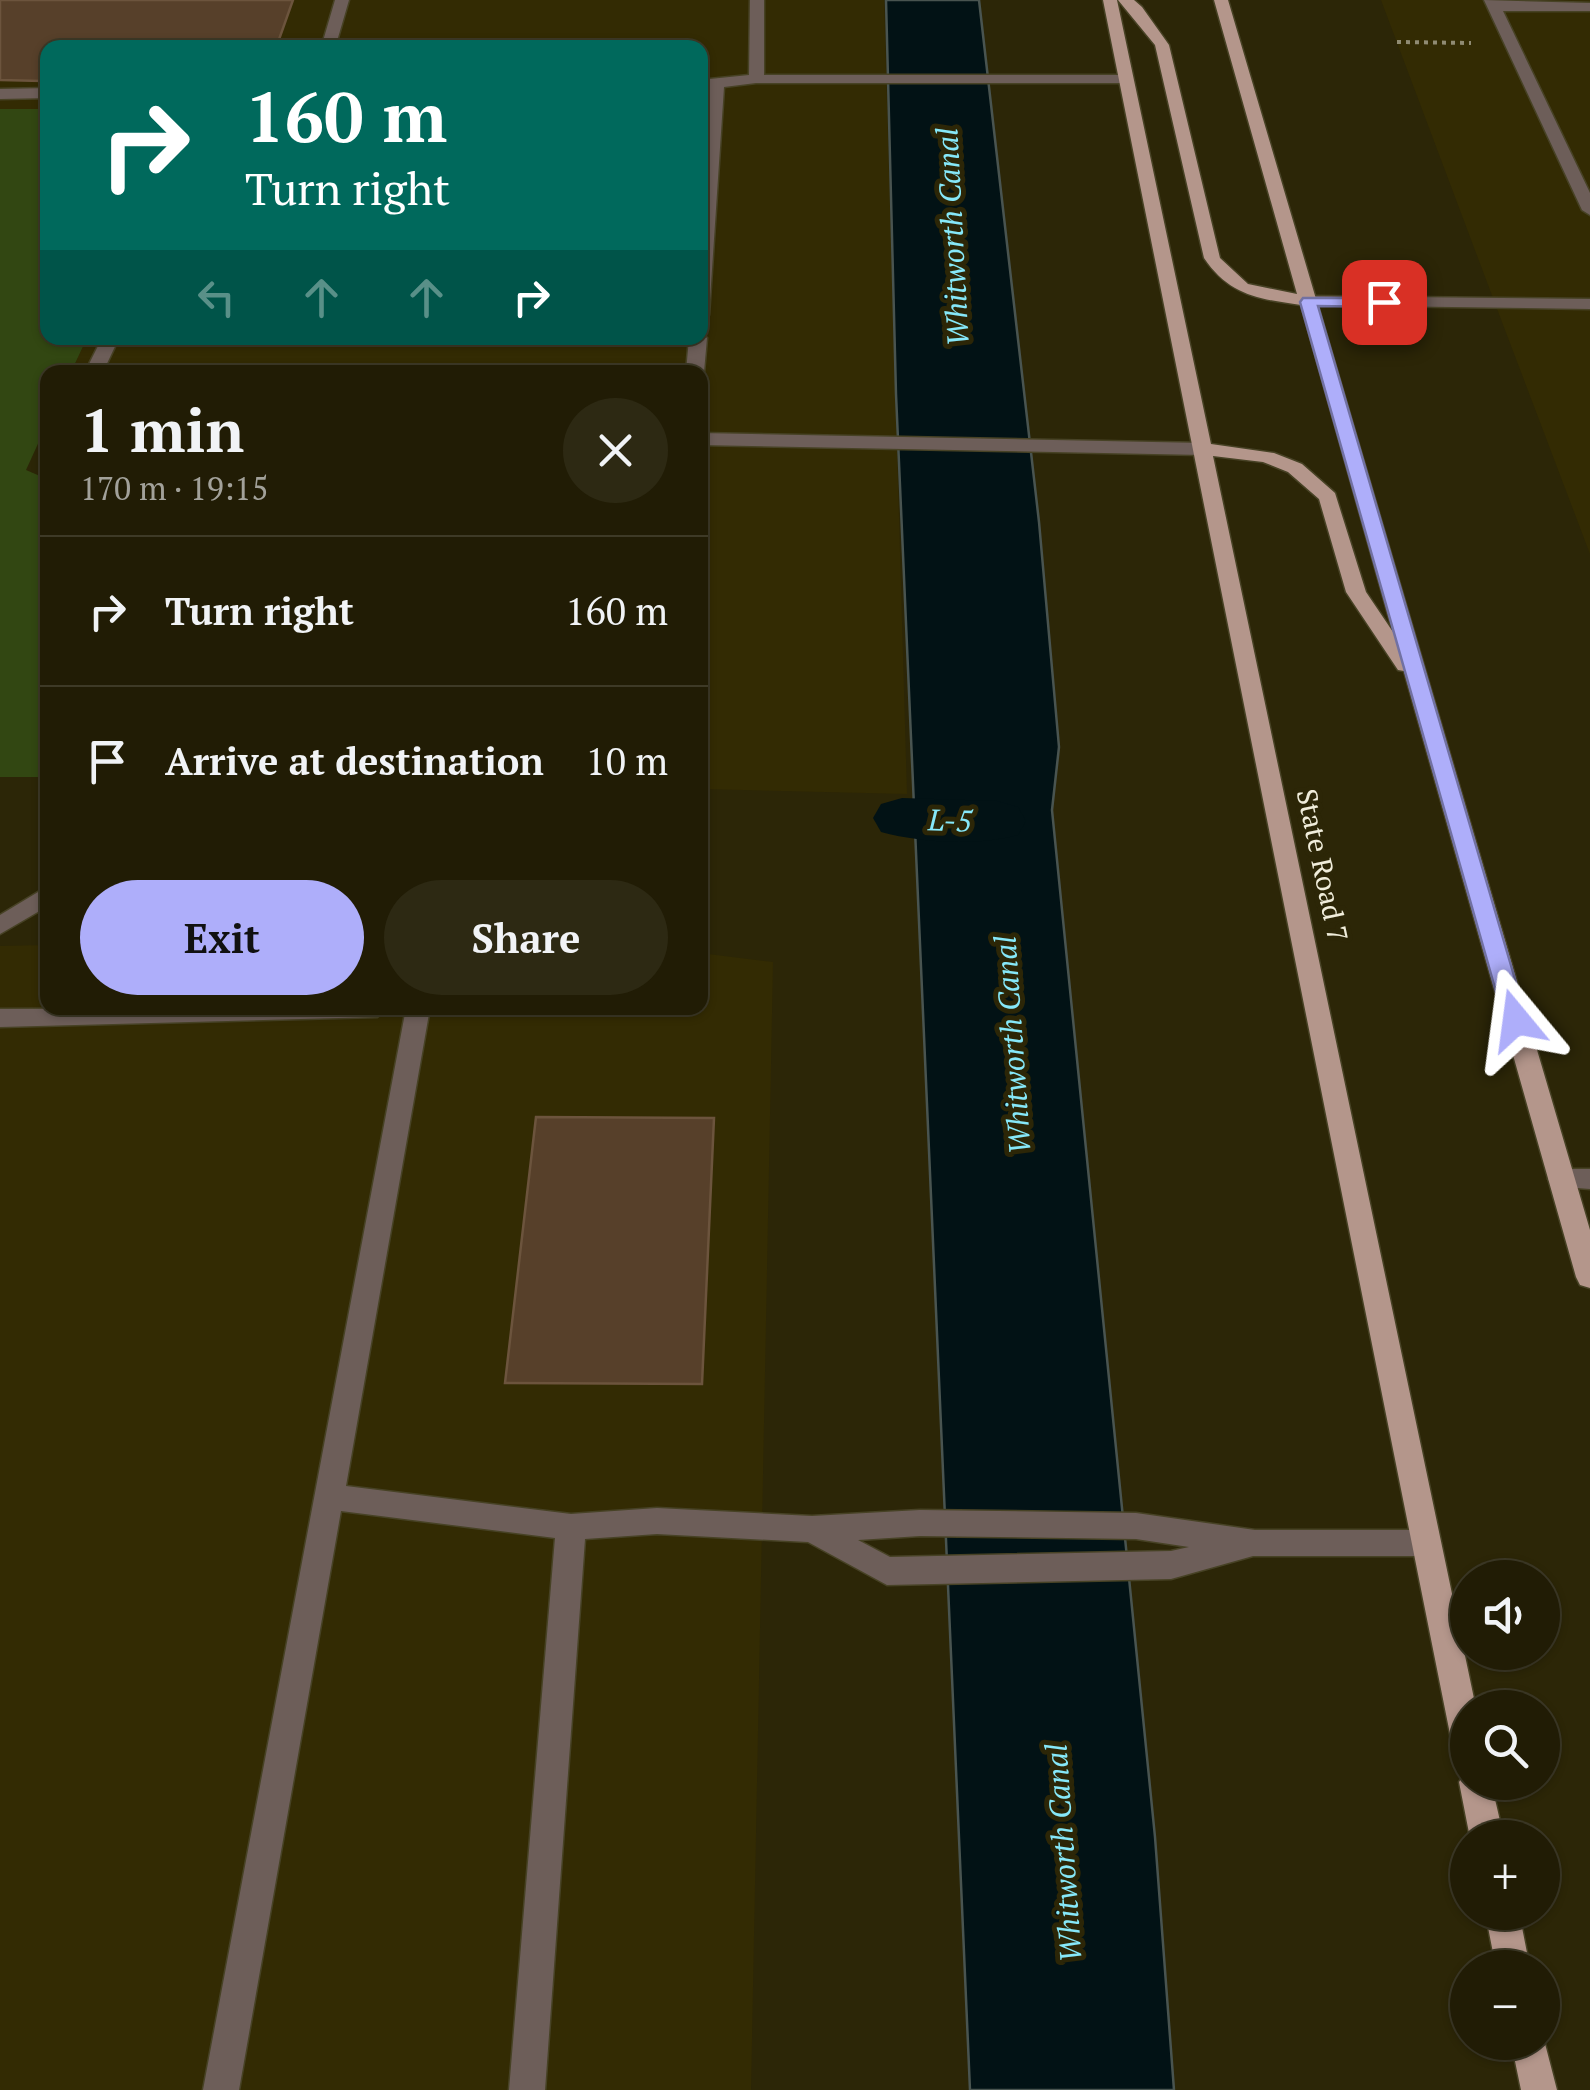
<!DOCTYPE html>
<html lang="en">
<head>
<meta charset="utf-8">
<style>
  :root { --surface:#211c05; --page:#2d2913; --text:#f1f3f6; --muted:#a2a19a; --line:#3e3a27; --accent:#aeaefa }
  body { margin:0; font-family:"PT Serif",serif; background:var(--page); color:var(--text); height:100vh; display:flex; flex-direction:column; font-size:38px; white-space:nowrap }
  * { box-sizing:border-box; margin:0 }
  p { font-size:32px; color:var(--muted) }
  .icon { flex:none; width:55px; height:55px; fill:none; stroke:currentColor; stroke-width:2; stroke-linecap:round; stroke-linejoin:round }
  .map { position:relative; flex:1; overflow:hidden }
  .panel { position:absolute; left:40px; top:365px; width:668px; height:650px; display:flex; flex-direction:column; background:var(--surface); border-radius:20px; box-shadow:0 2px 8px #0004,0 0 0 2px var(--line) }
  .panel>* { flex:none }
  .banner { position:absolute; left:40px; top:40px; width:668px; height:305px; border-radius:20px; box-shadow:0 2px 8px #0004,0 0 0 2px var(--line); background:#00695c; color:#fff; overflow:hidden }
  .fabs { position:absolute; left:1450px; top:1560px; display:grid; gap:20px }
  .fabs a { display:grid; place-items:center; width:110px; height:110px; border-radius:50%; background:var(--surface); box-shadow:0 2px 8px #0004,0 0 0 2px var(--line); font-size:50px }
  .pin { position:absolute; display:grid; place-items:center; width:85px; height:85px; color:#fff; margin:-42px; border-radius:20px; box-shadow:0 5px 15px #0006 }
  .me { position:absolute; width:110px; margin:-55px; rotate:344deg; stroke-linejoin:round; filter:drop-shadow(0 0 8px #0008) }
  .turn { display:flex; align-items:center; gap:35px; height:210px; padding:0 40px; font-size:45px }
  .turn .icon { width:130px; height:130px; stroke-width:2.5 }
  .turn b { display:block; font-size:70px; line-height:85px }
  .lanes { display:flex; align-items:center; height:95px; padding:0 40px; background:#0003; justify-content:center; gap:50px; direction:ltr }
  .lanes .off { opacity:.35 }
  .round { display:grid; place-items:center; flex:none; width:105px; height:105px; border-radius:52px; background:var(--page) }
  .head { display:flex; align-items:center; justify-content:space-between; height:170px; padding:0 40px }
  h1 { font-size:60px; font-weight:800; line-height:75px }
  .action { display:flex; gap:20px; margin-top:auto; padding:20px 40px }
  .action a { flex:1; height:115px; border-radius:60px; background:var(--accent); color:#111; font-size:40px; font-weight:800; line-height:115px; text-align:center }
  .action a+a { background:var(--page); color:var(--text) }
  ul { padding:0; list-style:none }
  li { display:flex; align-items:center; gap:30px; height:150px; padding:0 40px; border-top:2px solid var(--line) }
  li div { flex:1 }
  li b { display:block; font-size:38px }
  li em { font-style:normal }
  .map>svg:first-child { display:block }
  .built { fill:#332b03 }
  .green { fill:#324712 }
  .water { fill:#021215; stroke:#495450; stroke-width:2.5 }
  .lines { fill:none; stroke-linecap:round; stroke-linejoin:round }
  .canal { fill:#021215; fill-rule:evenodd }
  .building { fill:#57402a; stroke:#6c543d; stroke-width:2.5 }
  .minor-casing { stroke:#474225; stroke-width:3 }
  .major-casing { stroke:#474225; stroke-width:3 }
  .path { stroke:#908b73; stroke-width:4; stroke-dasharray:4 5; stroke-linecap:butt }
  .minor { fill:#6d5e59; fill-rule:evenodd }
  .major { fill:#b4968b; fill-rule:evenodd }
  .route { fill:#aeaefa; stroke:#7171a2; stroke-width:2.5 }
  .labels { text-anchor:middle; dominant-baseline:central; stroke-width:10; stroke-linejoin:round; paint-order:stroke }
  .street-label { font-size:28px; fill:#f0eddb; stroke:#2c2607 }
  .water-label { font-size:30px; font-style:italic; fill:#86e8f9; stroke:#2c2607 }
</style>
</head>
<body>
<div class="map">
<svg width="1590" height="2090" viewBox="0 0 1590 2090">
  <rect width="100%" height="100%" fill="#2c2607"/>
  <path class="built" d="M0,0H884L907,794L700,789V372H71L87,338H700V48H48L47,109H0Z
    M1381,0H1590V554L1502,322Z
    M47,945L48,1008H700V953L773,962L751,2090H0V946Z"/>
  <path class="green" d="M0,109H47L48,338H87L71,372H48L47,424L26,470L47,479V777H0Z"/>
  <path class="water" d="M886,0H979L1039,522L1059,747L1052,810L1155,1837L1174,2090H970L896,394Z"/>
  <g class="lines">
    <path class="canal" d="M902,798L997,801L1018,807L1026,821L1018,835C978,846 921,843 881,832L873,818L881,804Z"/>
  </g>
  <path class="building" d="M0,0H293L276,48H48V70L42,81L0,80Z
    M536,1117L714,1118L702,1384L505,1383Z"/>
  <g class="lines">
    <defs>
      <path id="minor" d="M335,0H349L335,48H321Z
        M750,0H764V75H1126L1133,79L1126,83H756L724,87L709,315L700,320V205L709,89L700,90V80L749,75Z
        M1484,0L1590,3V11H1503L1590,193V215L1582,210Z
        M48,88V98L0,99V89Z
        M1308,296L1590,299V309L1302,305V297Z
        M700,333L707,338L704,372L700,376V372H686L689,338H700Z
        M102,338H119L103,372H85Z
        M700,433L1203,443L1212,449L1203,455L700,445Z
        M48,886V906L0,934V915Z
        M389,1008L377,1017L0,1027V1009Z
        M406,1008H430L346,1486L571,1514L657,1508L812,1516L920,1510L1136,1513L1255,1530H1426L1437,1534L1441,1543L1437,1552L1426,1556H1253L1171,1579L887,1585L808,1542L657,1534L585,1539L545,2090H509L555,1538L341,1511L239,2090H203ZM920,1536L1136,1539L1189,1547L1171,1551L890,1557L858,1540Z
        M1561,1169H1590V1189L1552,1186L1548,1179L1552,1172Z"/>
      <path id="major" d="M1103,0H1117L1211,444L1274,453L1302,464L1335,493L1366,592L1393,632L1301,305C1258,299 1229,295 1204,258L1155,45L1118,0H1134L1142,7L1169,45L1220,258L1248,284L1297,294L1214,0H1228L1590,1230V1288L1580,1285L1576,1277L1404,671L1398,670L1346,592L1319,499L1288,472L1263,462L1213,456L1476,1708H1468V1759L1457,1755L1452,1744Z
        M1468,1769V1782H1491L1504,1838H1470L1459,1782Z
        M1485,1912H1519L1530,1968H1496Z
        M1542,2032L1557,2090H1521L1511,2042H1542Z"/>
    </defs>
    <use href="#minor" class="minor-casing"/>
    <use href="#major" class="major-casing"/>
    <path class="path" d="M1397,42L1471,43"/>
    <use href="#minor" class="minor"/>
    <use href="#major" class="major"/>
  </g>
  <path class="route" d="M1303,298H1384L1392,302L1384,307L1318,306L1527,1020L1516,1028L1504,1020L1300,302Z"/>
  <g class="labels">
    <g class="street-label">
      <text transform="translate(1323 865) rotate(78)">State Road 7</text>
    </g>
    <g class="water-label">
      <text transform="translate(952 237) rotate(-93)">Whitworth Canal</text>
      <text transform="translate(950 820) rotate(2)">L-5</text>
      <text transform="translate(1012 1045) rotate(-94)">Whitworth Canal</text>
      <text transform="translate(1063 1853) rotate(-94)">Whitworth Canal</text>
    </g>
  </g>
</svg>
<div class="fabs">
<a><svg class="icon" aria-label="sound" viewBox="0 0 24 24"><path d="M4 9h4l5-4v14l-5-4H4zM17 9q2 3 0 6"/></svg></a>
<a><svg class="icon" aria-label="search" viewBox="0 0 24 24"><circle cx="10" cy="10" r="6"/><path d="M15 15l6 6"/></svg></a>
<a>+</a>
<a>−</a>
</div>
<div class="pin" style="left:1384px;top:302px;background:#d93025"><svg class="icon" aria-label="arrive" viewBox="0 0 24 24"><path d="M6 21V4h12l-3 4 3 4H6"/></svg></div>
<svg class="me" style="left:1516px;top:1020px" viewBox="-20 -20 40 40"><path d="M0-17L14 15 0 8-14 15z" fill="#aeaefa" stroke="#fff" stroke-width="4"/></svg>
<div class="banner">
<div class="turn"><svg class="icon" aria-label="right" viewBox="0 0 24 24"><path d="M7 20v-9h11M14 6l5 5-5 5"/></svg><div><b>160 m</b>Turn right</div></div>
<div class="lanes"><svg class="icon off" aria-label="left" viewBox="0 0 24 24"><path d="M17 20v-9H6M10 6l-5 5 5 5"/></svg><svg class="icon off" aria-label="ahead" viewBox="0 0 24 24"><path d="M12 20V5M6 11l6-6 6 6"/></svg><svg class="icon off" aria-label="ahead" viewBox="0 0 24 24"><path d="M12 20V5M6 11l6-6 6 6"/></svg><svg class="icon" aria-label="right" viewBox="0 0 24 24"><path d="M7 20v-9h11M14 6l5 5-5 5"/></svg></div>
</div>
<section class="panel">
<div class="head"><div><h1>1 min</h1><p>170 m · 19:15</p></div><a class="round"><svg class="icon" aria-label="close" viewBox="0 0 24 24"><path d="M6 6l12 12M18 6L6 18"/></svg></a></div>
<ul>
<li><svg class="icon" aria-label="right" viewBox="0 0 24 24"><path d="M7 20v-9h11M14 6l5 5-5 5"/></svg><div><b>Turn right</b></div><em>160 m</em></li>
<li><svg class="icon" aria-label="arrive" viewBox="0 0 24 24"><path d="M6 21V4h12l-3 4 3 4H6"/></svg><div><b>Arrive at destination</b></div><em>10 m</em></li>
</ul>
<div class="action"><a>Exit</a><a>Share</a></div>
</section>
</div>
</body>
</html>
